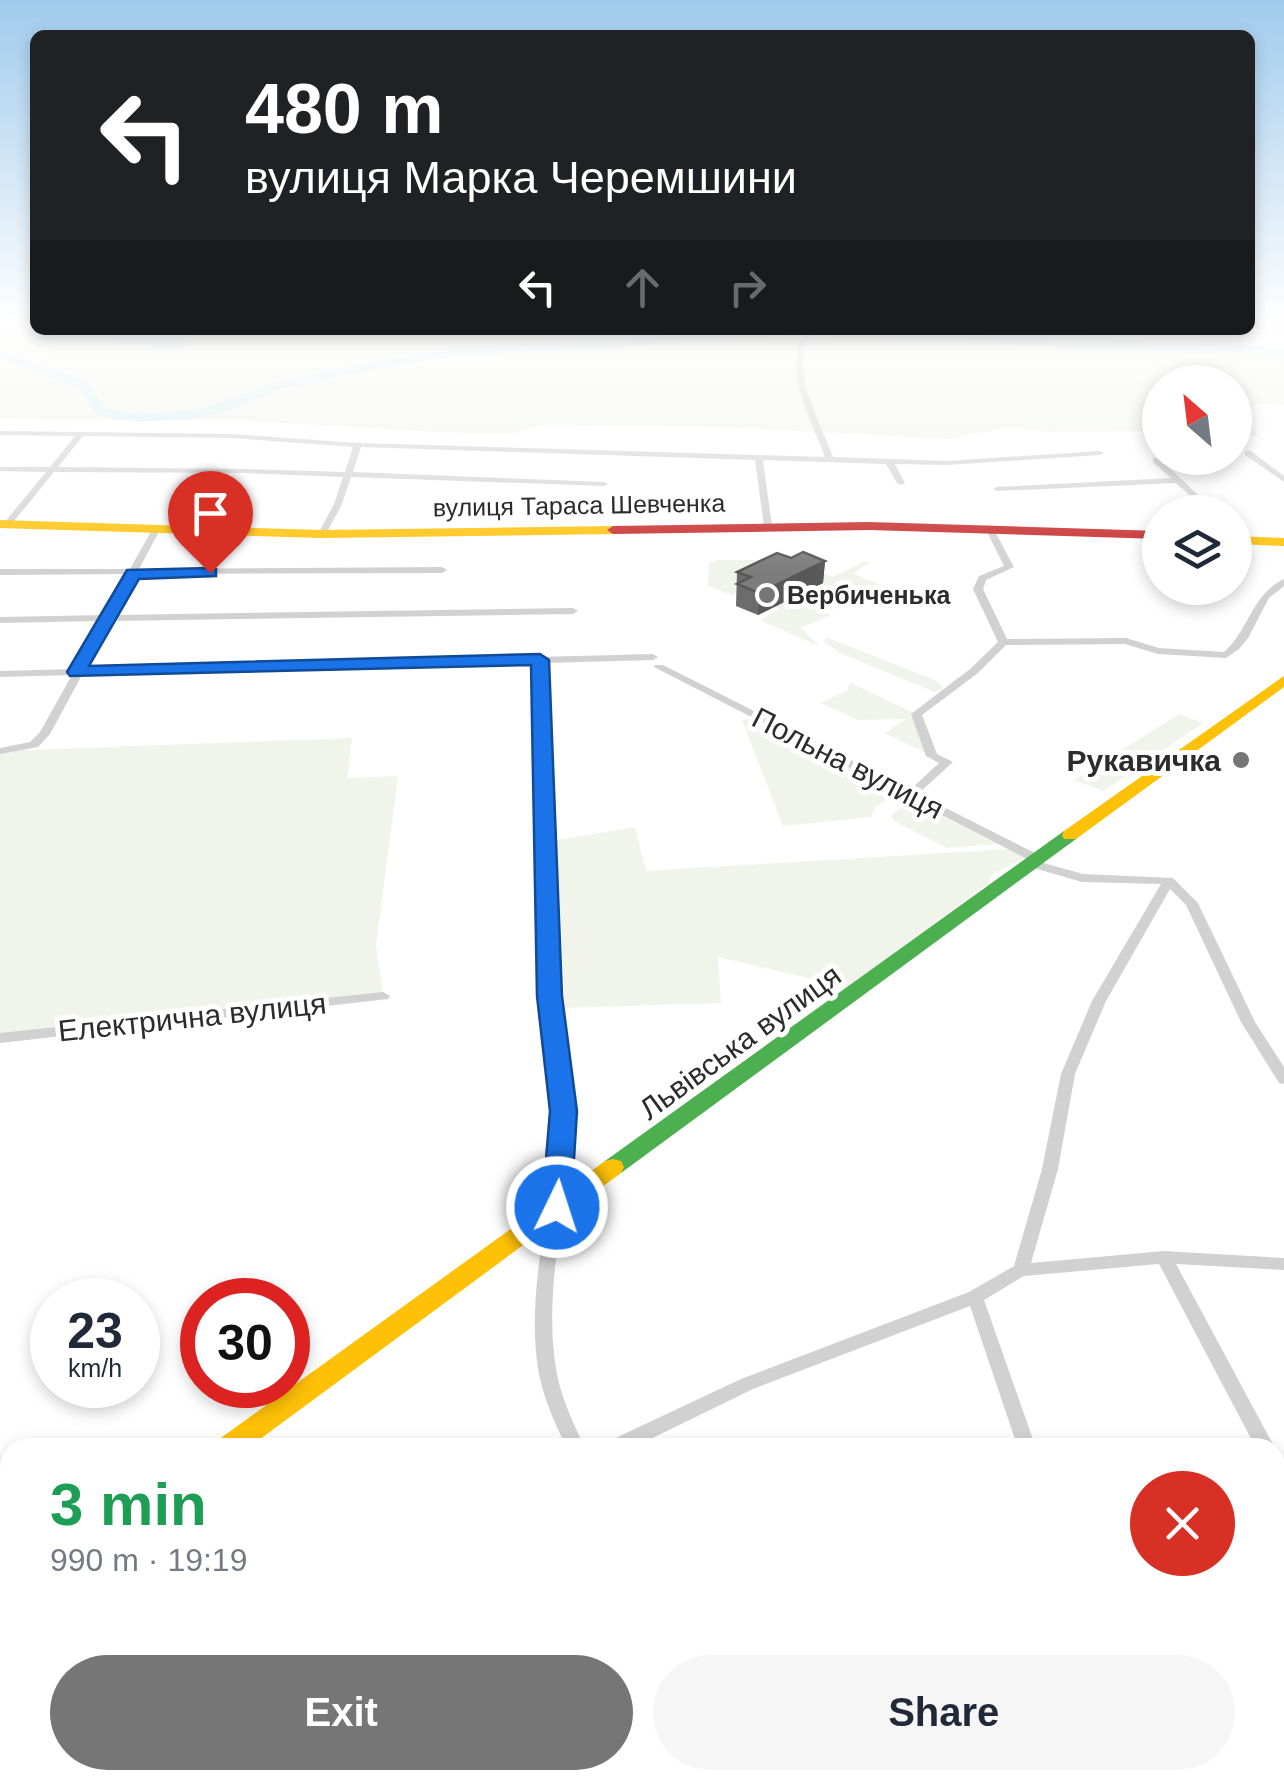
<!DOCTYPE html>
<html lang="en">
<head>
<meta charset="utf-8">
<style>
  :root { --surface:#fff; --page:#f6f6f7; --text:#1f2937; --muted:#747a83; --accent:#767676 }
  body { margin:0; font-family:Arial,sans-serif; background:var(--page); color:var(--text); height:100vh; display:flex; flex-direction:column; font-size:38px; white-space:nowrap }
  * { box-sizing:border-box; margin:0 }
  p { font-size:32px; color:var(--muted) }
  .icon { flex:none; width:55px; height:55px; fill:none; stroke:currentColor; stroke-width:2; stroke-linecap:round; stroke-linejoin:round }
  .map { position:relative; flex:1; overflow:hidden }
  .panel { position:absolute; left:0px; top:1438px; width:1285px; height:352px; display:flex; flex-direction:column; background:var(--surface); border-radius:30px 30px 0 0; box-shadow:0 5px 15px #0003 }
  .panel>* { flex:none }
  .hud { position:absolute; left:30px; top:30px; width:1225px; height:305px; border-radius:15px; box-shadow:0 5px 15px #0003; background:#202124; color:#fff; overflow:hidden }
  .needle { width:65px; rotate:332deg }
  .fabs { position:absolute; left:1142px; top:365px; display:grid; gap:20px }
  .fabs a { display:grid; place-items:center; width:110px; height:110px; border-radius:50%; background:var(--surface); box-shadow:0 5px 15px #0003; font-size:50px }
  .speed { position:absolute; left:30px; top:1278px; display:flex; gap:20px; font-size:50px; font-weight:700; text-align:center }
  .speed>* { display:grid; place-content:center; width:130px; height:130px; border-radius:50%; background:var(--surface); box-shadow:0 5px 15px #0003; line-height:1 }
  .speed small { font-size:25px; font-weight:400 }
  .speed .limit { border:15px solid #d22; background:#fff; color:#111 }
  .pin { position:absolute; display:grid; place-items:center; width:85px; height:85px; color:#fff; margin:-102px -42px; border-radius:50% 50% 50% 0; rotate:-45deg; box-shadow:0 0 10px #0007 }
  .pin .icon { rotate:45deg }
  .me { position:absolute; width:110px; margin:-55px; rotate:4deg; stroke-linejoin:round; filter:drop-shadow(0 0 8px #0008) }
  .turn { display:flex; align-items:center; gap:35px; height:210px; padding:0 50px; font-size:45px }
  .turn .icon { width:130px; height:130px; stroke-width:2.5 }
  .turn b { display:block; font-size:70px; line-height:85px }
  .lanes { display:flex; align-items:center; height:95px; padding:0 50px; background:#0003; justify-content:center; gap:50px; direction:ltr }
  .lanes .off { opacity:.35 }
  .round { display:grid; place-items:center; flex:none; width:105px; height:105px; border-radius:52px; background:var(--page) }
  .head { display:flex; align-items:center; justify-content:space-between; height:170px; padding:0 50px }
  h1 { font-size:60px; font-weight:600; line-height:75px; color:#1e9e55 }
  .action { display:flex; gap:20px; margin-top:auto; padding:20px 50px }
  .action a { flex:1; height:115px; border-radius:60px; background:var(--accent); color:#fff; font-size:40px; font-weight:600; line-height:115px; text-align:center }
  .action a+a { background:var(--page); color:var(--text) }
  .map>svg:first-child { display:block }
  .green { fill:#f1f4ea }
  .water { fill:#d4eef2 }
  .lines { fill:none; stroke-linecap:round; stroke-linejoin:round }
  .river { fill:#d4eef2; fill-rule:evenodd }
  .street { fill:#d1d1d1; fill-rule:evenodd }
  .fast { fill:#4caf50; fill-rule:evenodd }
  .slow { fill:#ffc107; fill-rule:evenodd }
  .jam { fill:#c62828; fill-rule:evenodd }
  .wall { fill:#6c6c6c }
  .shaded-wall { fill:#585858 }
  .building { fill:#7d7d7d; stroke:#585858; stroke-width:2.5 }
  .route { fill:#1a73e8; stroke:#114b97; stroke-width:2.5 }
  .poi-dot { fill:#767676; stroke:#fff; stroke-width:4 }
  .labels { text-anchor:middle; dominant-baseline:central; stroke-width:10; stroke-linejoin:round; paint-order:stroke }
  .far-street-label { font-size:25px; fill:#2c2c2c; stroke:#fff }
  .far-poi-label { font-size:25px; font-weight:bold; fill:#2c2c2c; stroke:#fff; text-anchor:start }
  .poi-label { font-size:30px; font-weight:bold; fill:#2c2c2c; stroke:#fff; text-anchor:end }
  .street-label { font-size:30px; fill:#2c2c2c; stroke:#fff }
</style>
</head>
<body>
<div class="map">
<svg width="1284" height="1789" viewBox="0 0 1284 1789">
  <rect width="100%" height="100%" fill="#fff"/>
  <path class="green" d="M0,320H35V330H39L30,334L33,342L71,339L97,346L152,343V348L192,344L187,338L207,330H1000L1244,344L1284,354V406L1257,404L1240,411L1258,436H1235V382H1160V431L1044,432L1008,427L949,439L719,427L541,425L511,434H473L245,421L0,419Z
    M718,560H794L832,577L865,561L870,563L853,573L883,586L850,604L826,611L830,615L801,628L819,646L760,620L780,609L762,601L769,598L788,605L805,596L787,589L795,585L814,592L811,589L822,582L760,580L732,595L708,586L709,563Z
    M828,638L935,680L944,688L934,692L838,652L823,641Z
    M851,683L916,714L932,756L885,733L906,719L858,720L820,703L846,691Z
    M1179,714L1203,723L1104,791L1074,780Z
    M751,718L898,793L875,807L871,817L783,826L742,720Z
    M352,738L347,778L398,776L376,945L383,996L0,1043V751Z
    M910,800L997,844L947,848L894,821L891,816Z
    M635,827L646,871L1009,849L1025,858L991,875L989,883L847,987L718,957L721,1003L565,1008L557,840Z"/>
  <path class="water" d="M39,330H207L187,337L192,345L152,349V344C111,345 73,339 33,342L30,334Z"/>
  <g class="lines">
    <path class="river" d="M752,330H856L1284,347V355L793,335L461,356L385,367L281,389L229,411L197,418L140,422L97,415L78,388L0,358V350L88,382L106,409L140,414L197,410L277,382L385,359L461,348Z"/>
    <path class="street" d="M1250,325H1284V329H1250Z
      M804,330H810C790,374 818,416 833,457L947,461L1100,451L1104,453L1100,455L947,465L895,464L905,483L901,485L897,483L886,464L763,460L772,526L768,529L764,526L755,460L361,447L353,472L604,482L608,484L604,486L351,477L342,504L326,534L322,537L318,534L334,504L343,477L244,473L54,472L10,526L3,524L46,472L0,471V467H50L75,436L0,435V431L232,434L358,443L825,457C810,416 783,373 804,330ZM83,436L232,438L353,447L345,472L244,469L58,467Z
      M1245,451H1251L1284,476V482L1245,455Z
      M1153,458H1159L1216,512H1208L1176,483L997,491L993,489L997,487L1171,478L1153,462Z
      M157,525L161,528L139,569L442,567L447,570L442,573L136,574L114,615L573,608L578,611L573,614L111,621L86,669L653,654L658,657L653,660L545,663C548,772 548,881 556,990C558,1031 570,1071 570,1111C571,1197 542,1284 556,1369C561,1398 573,1422 585,1448H567C554,1422 543,1397 538,1369C525,1283 556,1197 556,1111C555,1071 545,1031 542,990C536,882 536,772 535,663L82,675L50,734L38,747L0,754V748L30,742L40,732L72,675L0,677V671L75,669L101,621L0,623V617L105,615L127,574L0,575V569H130L153,528Z
      M989,525L993,528L1014,567L986,580L983,589L1007,639L1126,638L1159,648L1224,652C1249,630 1252,594 1284,579V586L1269,598L1248,638L1239,649L1226,658L1158,654L1125,644L1006,645L978,673L922,715L937,754L953,762L918,794L1041,856L1043,859L1040,862L1083,874L1173,878L1198,903L1255,1022L1284,1067V1084L1279,1083L1241,1022L1186,905L1170,889L1106,1001L1075,1074L1058,1169L1031,1263L1164,1251L1284,1258V1270L1176,1264L1275,1448H1256L1159,1264L1024,1276L984,1300L1036,1448H1018L970,1306L753,1389L632,1448H604L607,1442L741,1379L969,1292L1014,1266L1042,1169L1061,1074L1092,1001L1161,884L1082,882L1027,866L1025,863L1029,860L654,667L655,665H663L910,790L939,763L926,756L911,714L970,669L998,642L973,589L979,576L1004,566L985,528Z
      M383,992L390,996L388,999L0,1043V1033Z
      M1275,1456L1282,1458L1284,1463V1489L1277,1487L1275,1482Z
      M138,1780H160L161,1789H139Z
      M1198,1780H1220L1223,1789H1201Z"/>
    <path class="fast" d="M1070,830L1078,835L1076,839L621,1173L613,1175L605,1173L602,1167L605,1161L1064,831Z"/>
    <path class="slow" d="M0,520L322,530L613,526L619,530L613,534L322,538L0,528Z
      M1235,536L1284,538V546L1235,544Z
      M1284,676V687L1076,839H1064L1062,835L1064,831Z
      M613,1159L621,1161L624,1167L621,1173L248,1448H214L218,1440L605,1161Z"/>
    <path class="jam" d="M869,522L1160,531V539L869,530L613,534L607,530L613,526Z
      M10,1590V1619L0,1623V1594Z"/>
  </g>
  <path class="wall" d="M825,561L823,583L758,615L736,606L737,572Z"/>
  <path class="shaded-wall" d="M825,561L823,583L758,615L759,593Z"/>
  <path class="building" d="M803,552L825,561L759,593L737,584L751,577L737,572L777,553L791,558Z"/>
  <linearGradient id="sky" x2="0" y2="1"><stop stop-color="#a0cbec"/><stop offset="0.56" stop-color="#fff"/><stop offset="1" stop-color="#fff" stop-opacity="0"/></linearGradient>
  <rect width="1284" height="571" fill="url(#sky)"/>
  <path class="route" d="M210,568L216,569V576L139,579L89,666L540,654L549,660L562,996L577,1111L571,1207L567,1215L557,1218L547,1215L542,1207L550,1111L537,996L531,665L70,676L67,672L127,570Z"/>
  <g class="poi-dot">
    <circle cx="767" cy="595" r="10"/>
    <circle cx="1241" cy="760" r="10"/>
  </g>
  <g class="labels">
    <g class="far-street-label">
      <text transform="translate(579 505) rotate(-1)">вулиця Тараса Шевченка</text>
    </g>
    <g class="far-poi-label">
      <text x="787" y="595">Вербиченька</text>
    </g>
    <g class="poi-label">
      <text x="1221" y="760">Рукавичка</text>
    </g>
    <g class="street-label">
      <text transform="translate(848 763) rotate(27)">Польна вулиця</text>
      <text transform="translate(192 1017) rotate(-6)">Електрична вулиця</text>
      <text transform="translate(740 1042) rotate(-36)">Львівська вулиця</text>
    </g>
  </g>
</svg>
<div class="fabs">
<a><svg class="needle" viewBox="-14 -14 28 28"><path d="M0-13l5 13h-10z" fill="#e53935"/><path d="M0 13l5-13h-10z" fill="#747a83"/></svg></a>
<a><svg class="icon" aria-label="layers" viewBox="0 0 24 24"><path d="M12 4l9 5-9 5-9-5zM3 14l9 5 9-5"/></svg></a>
</div>
<div class="speed"><div>23<small>km/h</small></div><div class="limit">30</div></div>
<div class="pin" style="left:210px;top:573px;background:#d93025"><svg class="icon" aria-label="arrive" viewBox="0 0 24 24"><path d="M6 21V4h12l-3 4 3 4H6"/></svg></div>
<svg class="me" style="left:557px;top:1207px" viewBox="-20 -20 40 40"><circle r="17" fill="#1a73e8" stroke="#fff" stroke-width="3"/><path d="M0-11L8 9 0 5-8 9z" fill="#fff"/></svg>
<div class="hud">
<div class="turn"><svg class="icon" aria-label="left" viewBox="0 0 24 24"><path d="M17 20v-9H6M10 6l-5 5 5 5"/></svg><div><b>480 m</b>вулиця Марка Черемшини</div></div>
<div class="lanes"><svg class="icon" aria-label="left" viewBox="0 0 24 24"><path d="M17 20v-9H6M10 6l-5 5 5 5"/></svg><svg class="icon off" aria-label="ahead" viewBox="0 0 24 24"><path d="M12 20V5M6 11l6-6 6 6"/></svg><svg class="icon off" aria-label="right" viewBox="0 0 24 24"><path d="M7 20v-9h11M14 6l5 5-5 5"/></svg></div>
</div>
<section class="panel">
<div class="head"><div><h1>3 min</h1><p>990 m · 19:19</p></div><a class="round" style="background:#d93025;color:#fff"><svg class="icon" aria-label="close" viewBox="0 0 24 24"><path d="M6 6l12 12M18 6L6 18"/></svg></a></div>
<div class="action"><a>Exit</a><a>Share</a></div>
</section>
</div>
</body>
</html>
